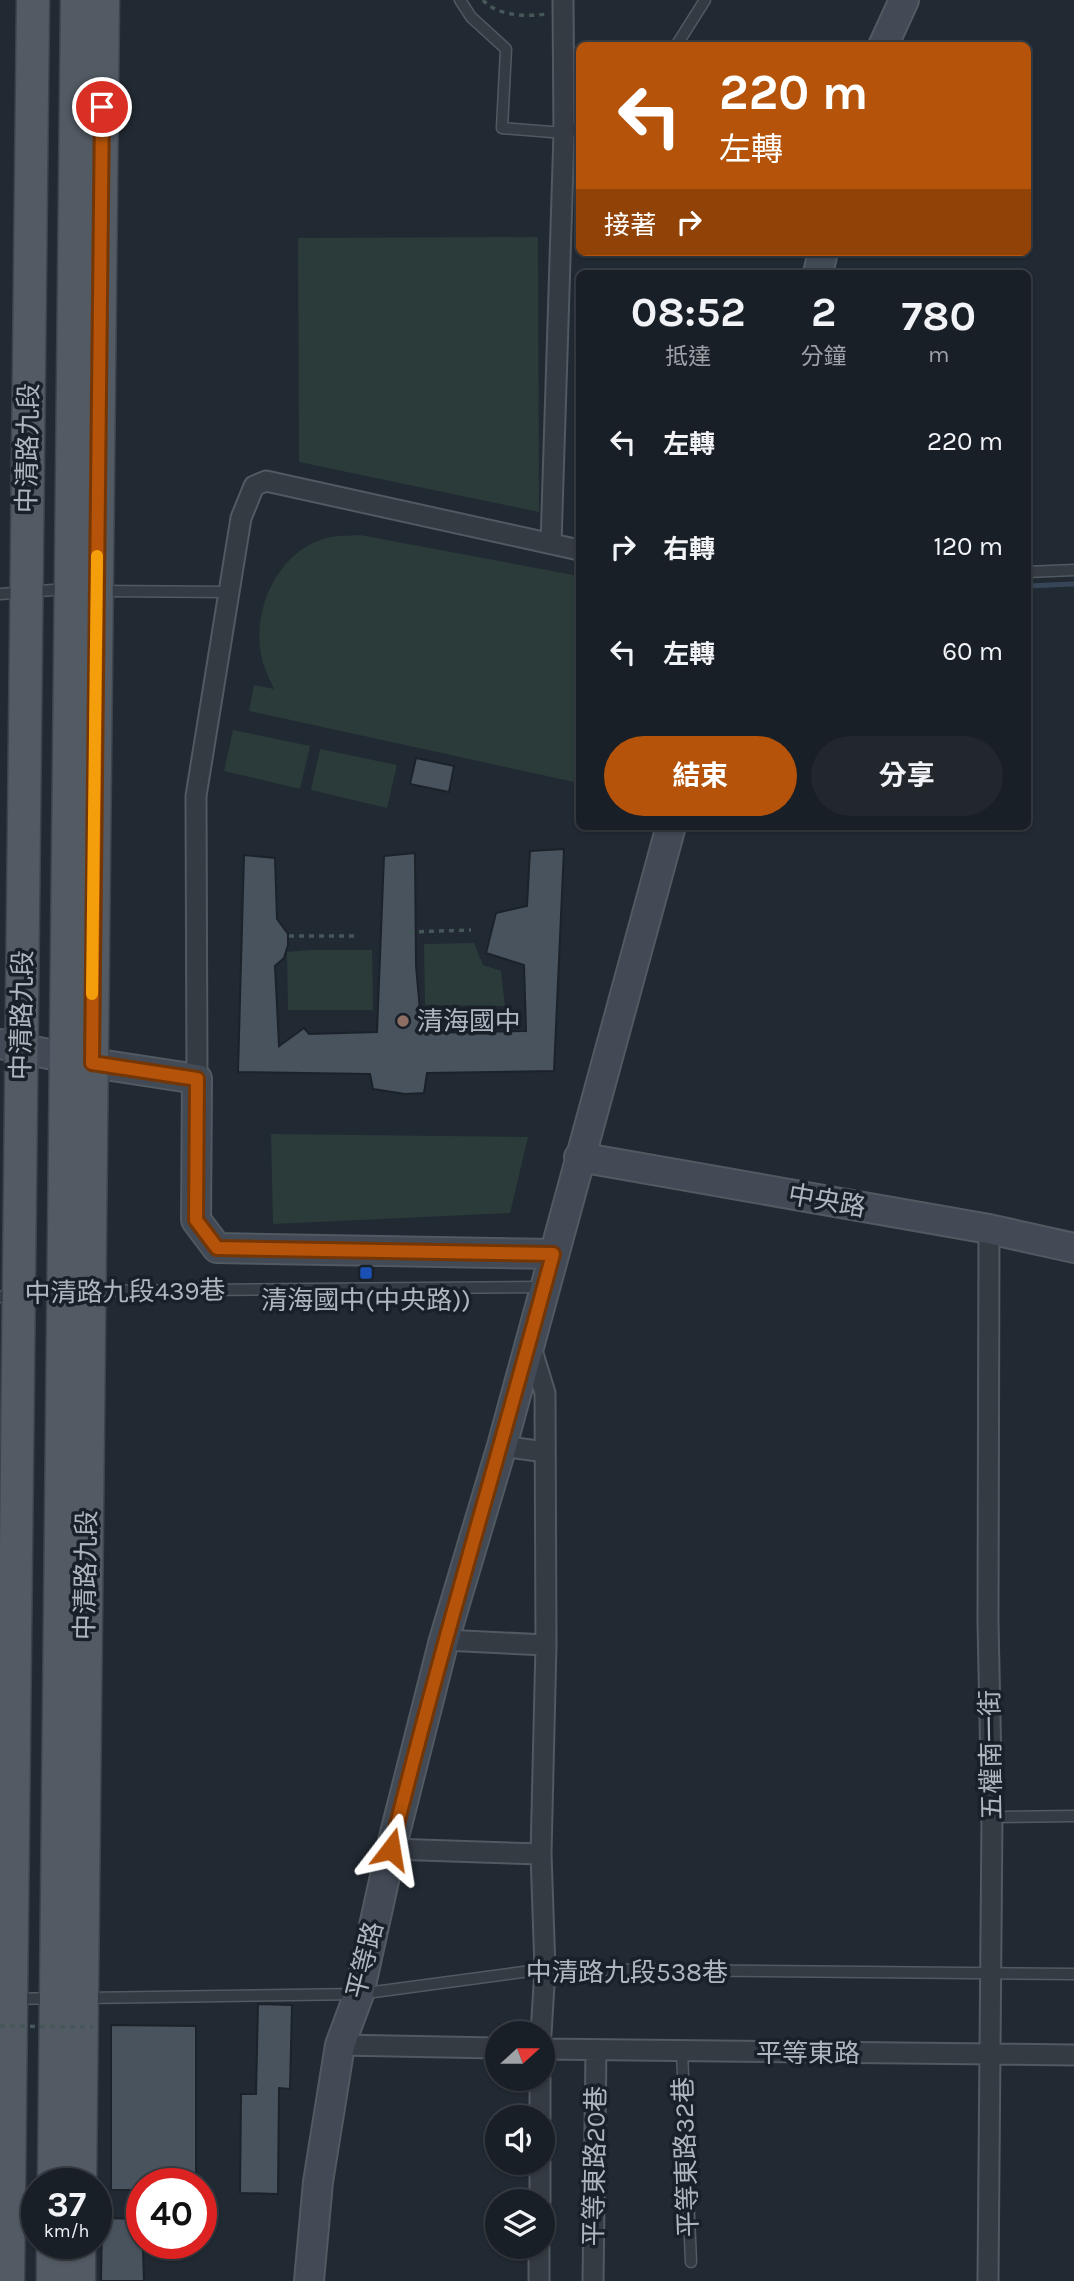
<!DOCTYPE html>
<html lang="zh-TW">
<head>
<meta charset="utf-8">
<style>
  :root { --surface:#191f26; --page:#22272e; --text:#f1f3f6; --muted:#9fa2a7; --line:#373d43; --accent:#b45309 }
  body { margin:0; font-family:Karla,"Noto Sans TC",sans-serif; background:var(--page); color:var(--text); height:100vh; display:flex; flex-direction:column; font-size:26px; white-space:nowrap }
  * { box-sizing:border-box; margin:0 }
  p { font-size:23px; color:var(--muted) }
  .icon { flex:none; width:38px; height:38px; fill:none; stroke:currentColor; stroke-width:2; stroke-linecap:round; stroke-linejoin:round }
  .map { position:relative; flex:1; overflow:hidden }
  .panel { position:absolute; left:576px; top:270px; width:455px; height:560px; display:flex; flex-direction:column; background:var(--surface); border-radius:10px; box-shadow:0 2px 5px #0004,0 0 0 2px var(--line) }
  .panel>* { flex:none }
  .guide { position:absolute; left:576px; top:42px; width:455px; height:214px; border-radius:10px; box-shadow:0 2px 5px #0004,0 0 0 2px var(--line); background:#b45309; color:#fff; overflow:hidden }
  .needle { width:46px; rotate:69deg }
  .fabs { position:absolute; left:485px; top:2021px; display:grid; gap:14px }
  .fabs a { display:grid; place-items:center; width:70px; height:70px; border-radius:50%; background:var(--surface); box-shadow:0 2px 5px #0004,0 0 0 2px var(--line); font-size:35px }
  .speed { position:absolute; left:21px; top:2168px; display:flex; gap:14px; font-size:35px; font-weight:700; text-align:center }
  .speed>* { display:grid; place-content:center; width:91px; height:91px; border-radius:50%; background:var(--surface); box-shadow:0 2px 5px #0004,0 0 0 2px var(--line); line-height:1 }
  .speed small { font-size:18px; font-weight:400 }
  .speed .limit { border:10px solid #d22; background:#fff; color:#111 }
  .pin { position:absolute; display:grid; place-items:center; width:60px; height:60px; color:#fff; margin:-30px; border:4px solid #fff; border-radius:50%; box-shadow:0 2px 7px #0007 }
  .me { position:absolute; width:77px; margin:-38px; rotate:14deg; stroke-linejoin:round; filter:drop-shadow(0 0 5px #0008) }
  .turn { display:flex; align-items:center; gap:24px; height:147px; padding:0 28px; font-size:32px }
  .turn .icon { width:91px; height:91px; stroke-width:2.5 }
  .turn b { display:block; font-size:49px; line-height:60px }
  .then { display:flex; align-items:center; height:66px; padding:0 28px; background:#0003; gap:14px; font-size:26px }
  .eta { display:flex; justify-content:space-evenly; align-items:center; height:119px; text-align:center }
  .eta b { font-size:42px; font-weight:700; line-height:49px }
  .action { display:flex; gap:14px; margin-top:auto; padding:14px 28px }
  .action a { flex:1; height:80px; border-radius:42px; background:var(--accent); color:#fff; font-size:28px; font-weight:700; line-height:80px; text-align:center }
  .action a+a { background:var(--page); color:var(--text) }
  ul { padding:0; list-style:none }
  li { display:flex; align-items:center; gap:21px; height:105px; padding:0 28px }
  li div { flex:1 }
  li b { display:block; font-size:26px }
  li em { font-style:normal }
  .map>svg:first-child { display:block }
  .green { fill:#2a3b3a }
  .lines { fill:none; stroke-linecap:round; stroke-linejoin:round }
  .stream { stroke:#364658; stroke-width:5 }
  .building { fill:#49535e; stroke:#1b222a; stroke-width:2 }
  .lane-casing { stroke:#515961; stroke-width:13 }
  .street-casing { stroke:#515961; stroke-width:23 }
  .secondary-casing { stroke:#515961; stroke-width:32 }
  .primary-casing { stroke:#3d444d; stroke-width:35 }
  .path { stroke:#465758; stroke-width:3.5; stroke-dasharray:5 5; stroke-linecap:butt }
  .lane { stroke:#343b43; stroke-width:10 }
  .street { stroke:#343b43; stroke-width:19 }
  .secondary { stroke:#424a56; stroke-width:28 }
  .primary { stroke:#525a63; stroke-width:32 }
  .path-bridge { stroke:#465758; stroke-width:3.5; stroke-dasharray:5 5; stroke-linecap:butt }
  .route-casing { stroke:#753606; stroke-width:18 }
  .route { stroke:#b45309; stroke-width:12 }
  .slow { stroke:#f59e0b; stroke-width:12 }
  .education-dot { fill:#8d6e63; stroke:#192028; stroke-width:2.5 }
  .transit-dot { fill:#1a4fb4; stroke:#192028; stroke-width:2.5 }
  .labels { text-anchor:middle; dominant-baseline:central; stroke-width:7; stroke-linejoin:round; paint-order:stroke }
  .street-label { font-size:26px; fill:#aeb6c0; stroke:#192028 }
  .poi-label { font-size:26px; fill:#aeb6c0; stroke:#192028; text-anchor:start }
</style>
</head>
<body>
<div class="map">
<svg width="1074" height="2281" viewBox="0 0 1074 2281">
  <rect width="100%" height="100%" fill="#212932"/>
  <path class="green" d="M538,237L539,512L299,462L298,238Z
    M360,535L579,576V783L249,711L254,685L274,689C270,679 264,669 262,659C251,612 276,554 323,539C334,535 348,536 360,535Z
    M233,730L310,746L300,789L224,771Z
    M320,749L397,765L387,808L311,790Z
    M474,943L483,965L501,971L505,1006L425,1005L424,944Z
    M310,950H372L373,1010H288L287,952Z
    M271,1134L528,1137L510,1213L273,1224Z"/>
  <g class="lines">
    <path class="stream" d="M1027,586L1074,584"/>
  </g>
  <path class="building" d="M416,758L454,766L449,792L410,784Z
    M564,849L554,1071L427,1073L424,1093L405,1094L373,1089L370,1074L238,1072L244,855L275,858L277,919L288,934V945L284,958L275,966L279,1046L304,1028L309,1034L377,1032L384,856L415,853L416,966L422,1033L526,1031L524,965L486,953L496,913L527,906L530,851Z
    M258,2004L292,2005L290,2089L279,2088L278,2194L240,2193L241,2094H256Z
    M111,2025L196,2026V2184H142V2190H111Z
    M102,2218L142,2219L144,2281H101Z"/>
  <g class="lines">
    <defs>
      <path id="lane" d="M460,0L471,17L506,49L502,128L564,133L579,127
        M676,46L705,0
        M1027,572L1074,570
        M102,591L229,592
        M0,594L66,589
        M94,1291L544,1287
        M0,1297L19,1291L58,1290
        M992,1817L1074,1816
        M86,1998L359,1994L545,1969L1074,1974
        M16,1999L53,1998
        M682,2052L691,2262"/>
      <path id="street" d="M551,544L564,133L563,0
        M197,1079L196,796L241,518L254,486L266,481L579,550
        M530,1344L545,1393L546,1645L541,1854L545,1969L541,2034
        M502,1446L545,1452
        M444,1640L546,1645
        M391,1849L541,1854
        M340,2045L497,2048
        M542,2049L1074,2055
        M540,2118V2079
        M540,2202V2163
        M539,2281V2247
        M593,2281L596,2051
        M988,2281L992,1817L988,1621L989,1229"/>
      <path id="secondary" d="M883,46L904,0
        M818,273L823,252
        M0,1044L92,1063L197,1079L196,1220L217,1248L553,1254
        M579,1157L989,1229L1074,1248
        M309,2281L318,2182L340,2045L359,1994L391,1849L444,1640L502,1446L671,826"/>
      <path id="primary" d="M54,2184L77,0
        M80,2184L103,0
        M8,2281L33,0
        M53,2281V2244
        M79,2281V2244"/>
    </defs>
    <use href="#lane" class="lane-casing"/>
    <use href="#street" class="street-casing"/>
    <use href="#secondary" class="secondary-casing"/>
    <use href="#primary" class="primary-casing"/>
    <path class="path" d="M483,0C497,16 526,17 547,14
      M409,932L471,930
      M279,936H355"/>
    <use href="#lane" class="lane"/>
    <use href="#street" class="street"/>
    <use href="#secondary" class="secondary"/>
    <use href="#primary" class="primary"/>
    <path class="path-bridge" d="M0,2026L93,2027"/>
  </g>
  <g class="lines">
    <defs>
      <path id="route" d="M102,107L92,1063L197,1079L196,1220L217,1248L553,1254C500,1453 440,1649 391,1849"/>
    </defs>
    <use href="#route" class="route-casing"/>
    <use href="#route" class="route"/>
    <path class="slow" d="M92,994L97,556"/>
  </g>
  <circle class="education-dot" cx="403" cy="1021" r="7"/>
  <rect class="transit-dot" x="359" y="1266" width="14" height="14" rx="3.5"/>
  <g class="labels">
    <g class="street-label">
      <text transform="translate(28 448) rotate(-89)">中清路九段</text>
      <text transform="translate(22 1015) rotate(-89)">中清路九段</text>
      <text transform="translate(827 1201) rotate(10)">中央路</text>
      <text transform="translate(125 1292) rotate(-1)">中清路九段439巷</text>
      <text transform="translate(86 1575) rotate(-89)">中清路九段</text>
      <text transform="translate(991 1755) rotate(-91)">五權南一街</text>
      <text transform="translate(365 1960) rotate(-76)">平等路</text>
      <text x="627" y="1972">中清路九段538巷</text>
      <text x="808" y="2053">平等東路</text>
      <text transform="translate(686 2157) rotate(-92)">平等東路32巷</text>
      <text transform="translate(595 2166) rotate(-89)">平等東路20巷</text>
    </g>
    <g class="poi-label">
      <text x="417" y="1021">清海國中</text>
      <text x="366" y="1300" text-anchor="middle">清海國中(中央路))</text>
    </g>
  </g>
</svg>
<div class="fabs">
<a><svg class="needle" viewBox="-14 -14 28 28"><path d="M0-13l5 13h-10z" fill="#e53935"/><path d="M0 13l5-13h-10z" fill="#9fa2a7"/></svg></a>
<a><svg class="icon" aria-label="sound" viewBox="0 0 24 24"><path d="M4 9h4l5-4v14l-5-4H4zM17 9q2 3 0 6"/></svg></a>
<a><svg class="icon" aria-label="layers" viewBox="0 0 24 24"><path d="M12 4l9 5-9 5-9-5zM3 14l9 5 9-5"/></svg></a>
</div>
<div class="speed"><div>37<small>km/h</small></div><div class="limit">40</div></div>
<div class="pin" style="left:102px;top:107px;background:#d93025"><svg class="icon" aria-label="arrive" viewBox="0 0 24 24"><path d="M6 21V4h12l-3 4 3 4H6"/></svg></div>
<svg class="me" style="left:391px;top:1849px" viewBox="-20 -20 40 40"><path d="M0-17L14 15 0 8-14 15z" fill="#b45309" stroke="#fff" stroke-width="4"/></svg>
<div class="guide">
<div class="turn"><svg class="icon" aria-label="left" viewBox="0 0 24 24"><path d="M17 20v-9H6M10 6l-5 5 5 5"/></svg><div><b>220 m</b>左轉</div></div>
<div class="then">接著<svg class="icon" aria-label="right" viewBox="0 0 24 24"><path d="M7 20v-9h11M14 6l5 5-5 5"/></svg></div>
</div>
<section class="panel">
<div class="eta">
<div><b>08:52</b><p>抵達</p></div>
<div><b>2</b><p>分鐘</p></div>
<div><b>780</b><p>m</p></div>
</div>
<ul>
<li><svg class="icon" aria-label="left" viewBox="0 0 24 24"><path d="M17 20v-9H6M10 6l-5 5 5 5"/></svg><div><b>左轉</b></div><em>220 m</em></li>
<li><svg class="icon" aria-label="right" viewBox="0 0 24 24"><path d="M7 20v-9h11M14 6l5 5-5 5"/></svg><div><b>右轉</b></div><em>120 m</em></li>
<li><svg class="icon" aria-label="left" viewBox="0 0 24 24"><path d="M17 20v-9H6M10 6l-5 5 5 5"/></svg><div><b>左轉</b></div><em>60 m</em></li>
</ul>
<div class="action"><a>結束</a><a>分享</a></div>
</section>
</div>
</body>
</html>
